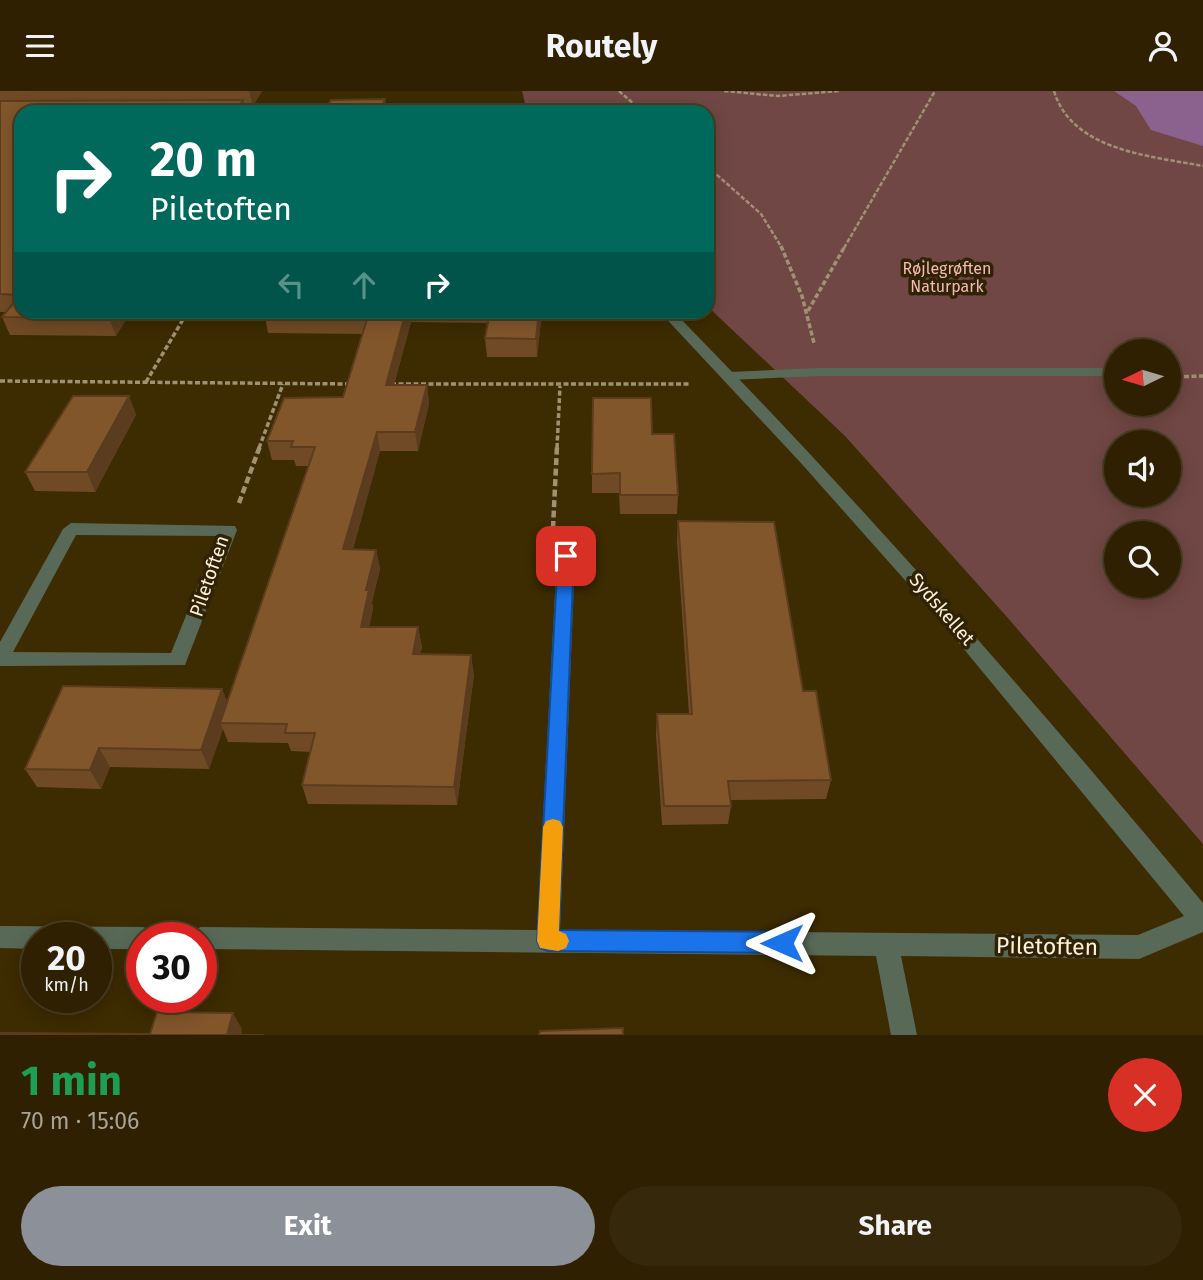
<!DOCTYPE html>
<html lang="en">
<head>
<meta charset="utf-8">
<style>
  :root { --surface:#2e2001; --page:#36280b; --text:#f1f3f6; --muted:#a7a399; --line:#493e23; --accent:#8c9099 }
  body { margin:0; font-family:"Fira Sans",sans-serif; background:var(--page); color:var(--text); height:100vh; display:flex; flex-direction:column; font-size:26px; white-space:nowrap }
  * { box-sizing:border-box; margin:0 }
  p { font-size:23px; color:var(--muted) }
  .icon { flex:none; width:38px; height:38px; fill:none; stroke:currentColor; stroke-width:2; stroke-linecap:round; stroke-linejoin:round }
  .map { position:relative; height:944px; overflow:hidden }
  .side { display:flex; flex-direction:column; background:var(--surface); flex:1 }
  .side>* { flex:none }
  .top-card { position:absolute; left:14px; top:14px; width:700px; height:214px; border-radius:21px; box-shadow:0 4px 18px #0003,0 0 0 2px var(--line); background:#00695c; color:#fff; overflow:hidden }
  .needle { width:46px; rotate:265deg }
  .tools { position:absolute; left:1104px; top:248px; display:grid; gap:14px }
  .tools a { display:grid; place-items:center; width:77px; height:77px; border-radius:50%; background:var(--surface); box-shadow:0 4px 18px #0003,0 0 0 2px var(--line); font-size:35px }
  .speed { position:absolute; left:21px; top:831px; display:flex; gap:14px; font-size:35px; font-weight:700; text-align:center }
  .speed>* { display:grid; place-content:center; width:91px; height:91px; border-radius:50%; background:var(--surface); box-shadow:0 4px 18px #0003,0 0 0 2px var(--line); line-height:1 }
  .speed small { font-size:18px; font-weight:400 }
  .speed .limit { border:10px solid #d22; background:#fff; color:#111 }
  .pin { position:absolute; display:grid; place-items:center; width:60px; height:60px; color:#fff; margin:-30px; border-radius:14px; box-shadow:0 4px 10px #0006 }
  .me { position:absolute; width:77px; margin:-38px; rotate:270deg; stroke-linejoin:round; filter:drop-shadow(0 0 5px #0008) }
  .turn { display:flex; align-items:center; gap:24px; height:147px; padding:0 21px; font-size:32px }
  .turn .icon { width:91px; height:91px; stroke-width:2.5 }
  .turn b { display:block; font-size:49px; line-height:60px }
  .lanes { display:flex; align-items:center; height:66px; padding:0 21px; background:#0003; justify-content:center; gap:35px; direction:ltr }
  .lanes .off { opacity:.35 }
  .round { display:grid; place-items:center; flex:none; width:74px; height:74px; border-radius:37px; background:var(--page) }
  .summary { display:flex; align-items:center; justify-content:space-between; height:119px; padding:0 21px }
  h1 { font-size:42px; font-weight:700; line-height:52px; color:#1e9e55 }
  .button { display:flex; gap:14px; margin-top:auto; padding:14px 21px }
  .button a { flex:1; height:80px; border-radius:42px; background:var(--accent); color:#fff; font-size:28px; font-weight:700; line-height:80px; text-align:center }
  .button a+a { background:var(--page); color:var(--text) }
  header { display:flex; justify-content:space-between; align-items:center; height:91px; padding:0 21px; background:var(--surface); font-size:32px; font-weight:700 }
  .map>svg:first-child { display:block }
  .green { fill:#704744; fill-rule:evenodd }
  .water { fill:#8b628e }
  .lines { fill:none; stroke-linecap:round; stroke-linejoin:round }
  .path-far2 { stroke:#9f9171; stroke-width:2.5; stroke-dasharray:4.5 2; stroke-linecap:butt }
  .path-far1 { stroke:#9f9171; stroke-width:3.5; stroke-dasharray:5 2.5; stroke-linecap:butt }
  .path { stroke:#9f9171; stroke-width:4.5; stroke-dasharray:7 3.5; stroke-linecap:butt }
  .service { fill:#586a57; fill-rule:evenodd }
  .minor { fill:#586a57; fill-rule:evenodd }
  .wall { fill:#704a25 }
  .shaded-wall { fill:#5b3c1e }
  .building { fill:#82562b; stroke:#5b3c1e; stroke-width:2 }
  .route { fill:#1a73e8; stroke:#114b97; stroke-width:2 }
  .slow { fill:#f59e0b }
  .labels { text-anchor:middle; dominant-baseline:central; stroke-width:7; stroke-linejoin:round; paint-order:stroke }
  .far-park-label { font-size:16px; fill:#f4bbb6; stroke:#302204 }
  .street-label { font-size:19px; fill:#fbf0db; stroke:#302204 }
  .near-street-label { font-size:23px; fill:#fbf0db; stroke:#302204 }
</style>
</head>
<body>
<header><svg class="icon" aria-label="menu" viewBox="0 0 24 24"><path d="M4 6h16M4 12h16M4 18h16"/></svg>Routely<svg class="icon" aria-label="person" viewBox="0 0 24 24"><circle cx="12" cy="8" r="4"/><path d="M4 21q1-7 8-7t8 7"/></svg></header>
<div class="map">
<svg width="1203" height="944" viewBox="0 0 1203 944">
  <rect width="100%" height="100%" fill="#3d2b01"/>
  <path class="green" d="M522,0H1203V753L1007,526L845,345L707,215V21H527ZM1116,261H1169V313H1116ZM1116,352H1169V404H1116ZM1116,443H1169V495H1116Z"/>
  <path class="water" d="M1114,0H1203V55L1151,39L1136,15Z"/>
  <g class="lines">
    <path class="path-far2" d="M619,0L643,21
      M724,0L778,5L839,0
      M1054,0C1072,60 1151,65 1203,75
      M707,75L761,123L782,157
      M844,157L935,0"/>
    <path class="path-far1" d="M781,155L802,205L814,252
      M808,220L845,155
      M1169,286L1203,285
      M0,290L351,293
      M146,291L188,220
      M391,293H691
      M259,357L283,293
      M557,357L560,295"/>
    <path class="path" d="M239,412L260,355
      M553,437L557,355"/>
    <path class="service" d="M819,277H1116V285H819L729,289L722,285L729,281Z"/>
    <path class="minor" d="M224,16L420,18L425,21H221V17Z
      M659,220H673C859,409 1033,608 1203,812V841L1139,868L901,865L917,944H891L876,865L201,858V847H189L193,839L201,836L537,839L557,465L566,459L575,465L560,839L1138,844L1184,825L935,523L800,371Z
      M71,432L235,435L237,439L185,574L0,575V551L63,438ZM76,444L218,445L171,562L13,561Z
      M0,835L143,836L151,839L155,847H142V858H96V847H37V858L0,857Z"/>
  </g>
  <path class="wall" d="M0,0H262L253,15H245L246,21H21L131,220L116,245L10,244L2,226L6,221H0Z
    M264,220H542L537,266H487L485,247L488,232L411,231L394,294H427L429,313L418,360H380L353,458L376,459L380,478L372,511L373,518L369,536H418L422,556L420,564L474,583L457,714L308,713L302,694L310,661L291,660L288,652L228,651L223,638L209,678L110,676L101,698L37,696L25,678L222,598L227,611L309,375H296L294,369H272L267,350L343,306L363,243L268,242Z
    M129,305L136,324L95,401L35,400L25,381Z
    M652,343L678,404L677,423H620L619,402H592V383Z
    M678,430L803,600L831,689L826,708L730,709L731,715L728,733L662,734L656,643L657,623H689L677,450Z"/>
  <path class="shaded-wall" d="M249,0H262L253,15Z
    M385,8L387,21H380Z
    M243,9L246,21H236Z
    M113,220H131L116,245L109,227Z
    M406,220H409L411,231L389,312L386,294Z
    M539,220H542L537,266L536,248Z
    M427,294L429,313L418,360L415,341Z
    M129,305L136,324L95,401L87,381Z
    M377,341L380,360L347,478L343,458Z
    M376,459L380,478L372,511L373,518L365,555L361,536L366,499Z
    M418,536L422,556L416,583L413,563Z
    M471,564L474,583L457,714L454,696Z
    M222,598L230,617L220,632L223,638L209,678L201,659Z
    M99,657L110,676L101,698L90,679Z
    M233,922L242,938L241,944H227Z"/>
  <path class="building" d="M385,8L380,21H324L331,9Z
    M243,9L236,21H21V220H113L109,227L2,226L20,204L0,203V10Z
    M264,220H406L386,294H427L415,341H377L343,458L376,459L366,499H369L361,536H418L413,563L471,564L454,696L302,694L315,642H285L287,633L220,632L315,356H291L293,350H267L284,307L343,306L368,225L264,224Z
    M490,220H539L536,248L485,247Z
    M73,305H129L87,381H25Z
    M593,307H651L652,343H674L678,404H620V382L592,383Z
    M678,430L774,431L803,600H816L831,689L728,690L731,715H664L657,623H692Z
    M63,595L222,598L201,659L99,657L90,679L25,678Z
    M157,921L233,922L227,944H264H0V942L150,943Z
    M623,937V944H539L540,940Z"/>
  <path class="route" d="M566,460L574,465L559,839L782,841L789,844L793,852L789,859L782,862L548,860L540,857L537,850L558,465Z"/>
  <path class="slow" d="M553,728L560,730L563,736L559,840L566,843L569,850L566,857L558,860L540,857L537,850L543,736L546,730Z"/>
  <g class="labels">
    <g class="far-park-label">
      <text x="947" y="177">Røjlegrøften<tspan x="947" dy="18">Naturpark</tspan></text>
    </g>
    <g class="street-label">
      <text transform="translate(209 485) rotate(-71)">Piletoften</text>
      <text transform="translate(942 518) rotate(49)">Sydskellet</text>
    </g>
    <g class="near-street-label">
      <text transform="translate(1047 855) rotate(1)">Piletoften</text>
    </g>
  </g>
</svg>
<div class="tools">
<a><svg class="needle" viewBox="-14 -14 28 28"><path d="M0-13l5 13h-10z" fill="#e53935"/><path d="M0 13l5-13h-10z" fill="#a7a399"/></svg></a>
<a><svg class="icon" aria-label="sound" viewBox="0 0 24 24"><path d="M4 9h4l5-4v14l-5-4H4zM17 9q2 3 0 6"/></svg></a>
<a><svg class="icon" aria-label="search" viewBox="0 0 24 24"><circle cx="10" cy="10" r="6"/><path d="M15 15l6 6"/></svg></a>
</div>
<div class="speed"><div>20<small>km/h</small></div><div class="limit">30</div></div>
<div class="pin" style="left:566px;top:465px;background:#d93025"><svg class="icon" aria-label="arrive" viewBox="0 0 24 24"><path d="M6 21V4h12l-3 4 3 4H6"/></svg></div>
<svg class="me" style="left:782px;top:852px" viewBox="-20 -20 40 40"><path d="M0-17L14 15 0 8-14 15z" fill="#1a73e8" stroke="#fff" stroke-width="4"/></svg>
<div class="top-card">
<div class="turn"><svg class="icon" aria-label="right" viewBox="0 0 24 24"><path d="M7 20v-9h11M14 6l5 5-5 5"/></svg><div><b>20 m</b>Piletoften</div></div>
<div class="lanes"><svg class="icon off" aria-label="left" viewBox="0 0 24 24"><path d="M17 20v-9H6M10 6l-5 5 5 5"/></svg><svg class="icon off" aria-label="ahead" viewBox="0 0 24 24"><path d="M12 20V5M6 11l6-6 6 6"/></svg><svg class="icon" aria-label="right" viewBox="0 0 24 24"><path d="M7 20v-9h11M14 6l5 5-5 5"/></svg></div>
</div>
</div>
<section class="side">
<div class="summary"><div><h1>1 min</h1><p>70 m · 15:06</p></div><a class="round" style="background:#d93025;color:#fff"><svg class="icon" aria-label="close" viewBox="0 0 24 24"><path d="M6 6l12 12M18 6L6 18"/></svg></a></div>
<div class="button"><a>Exit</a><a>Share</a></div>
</section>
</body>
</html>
